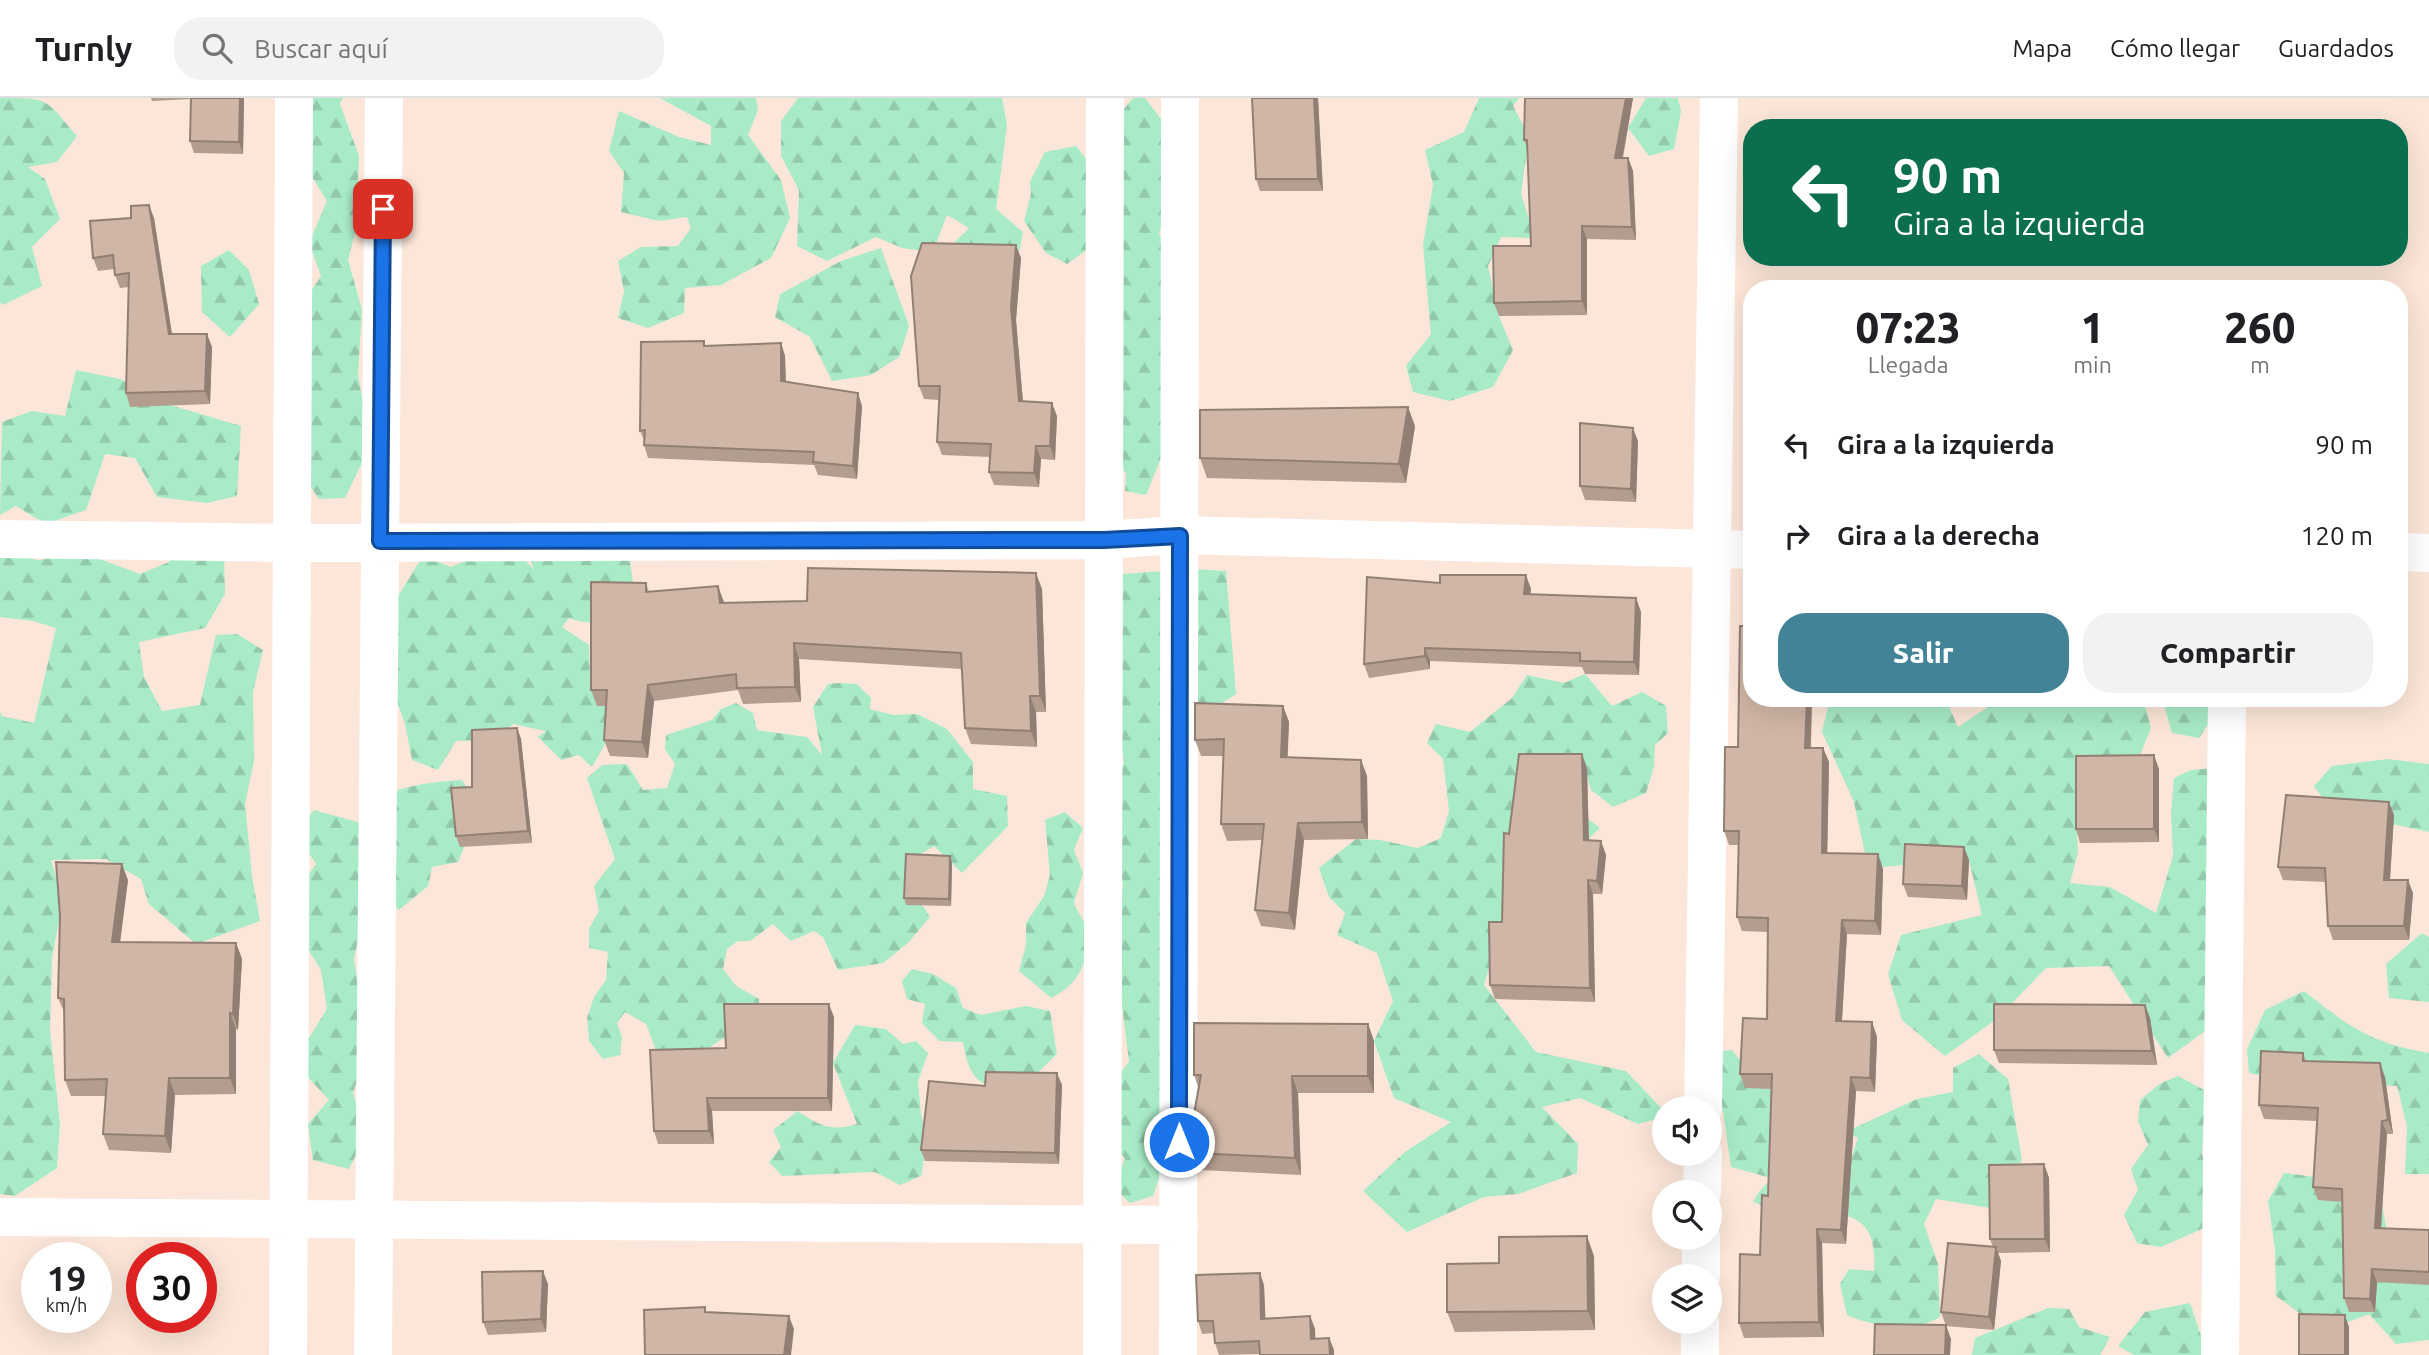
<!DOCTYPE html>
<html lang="es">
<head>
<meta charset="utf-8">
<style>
  :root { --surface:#fff; --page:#f2f2f2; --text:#202124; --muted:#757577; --line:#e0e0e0; --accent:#438397 }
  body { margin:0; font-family:Ubuntu,sans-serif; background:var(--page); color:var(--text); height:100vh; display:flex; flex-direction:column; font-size:26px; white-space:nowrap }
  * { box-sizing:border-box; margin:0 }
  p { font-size:23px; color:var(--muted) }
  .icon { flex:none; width:38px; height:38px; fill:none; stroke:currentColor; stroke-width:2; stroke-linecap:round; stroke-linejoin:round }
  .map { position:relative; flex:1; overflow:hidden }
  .details { position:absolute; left:1743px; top:182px; width:665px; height:427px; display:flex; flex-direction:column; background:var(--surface); border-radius:28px; box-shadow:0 7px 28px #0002 }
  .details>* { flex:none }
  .hud { position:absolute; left:1743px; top:21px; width:665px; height:147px; border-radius:28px; box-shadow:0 7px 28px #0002; background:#0b6e4f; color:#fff; overflow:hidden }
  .fabs { position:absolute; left:1652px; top:998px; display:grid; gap:14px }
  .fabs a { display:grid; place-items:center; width:70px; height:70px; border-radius:50%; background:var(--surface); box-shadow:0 7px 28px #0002; font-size:35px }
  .speed { position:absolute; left:21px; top:1144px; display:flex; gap:14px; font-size:35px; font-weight:700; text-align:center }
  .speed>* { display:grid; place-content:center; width:91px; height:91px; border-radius:50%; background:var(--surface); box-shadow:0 7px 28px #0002; line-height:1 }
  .speed small { font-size:18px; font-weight:400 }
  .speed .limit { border:10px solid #d22; background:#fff; color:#111 }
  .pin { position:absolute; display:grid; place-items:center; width:60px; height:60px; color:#fff; margin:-30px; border-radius:14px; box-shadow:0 4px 10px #0006 }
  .me { position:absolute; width:77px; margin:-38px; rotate:0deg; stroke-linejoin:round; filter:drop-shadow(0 0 5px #0008) }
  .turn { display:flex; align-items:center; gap:24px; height:147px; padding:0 35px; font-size:32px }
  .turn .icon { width:91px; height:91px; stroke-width:2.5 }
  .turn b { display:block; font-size:49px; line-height:60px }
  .eta { display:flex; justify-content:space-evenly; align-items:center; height:119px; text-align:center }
  .eta b { font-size:42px; font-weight:800; line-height:49px }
  .action { display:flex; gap:14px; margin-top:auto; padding:14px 35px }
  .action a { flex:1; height:80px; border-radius:28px; background:var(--accent); color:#fff; font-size:28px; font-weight:800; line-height:80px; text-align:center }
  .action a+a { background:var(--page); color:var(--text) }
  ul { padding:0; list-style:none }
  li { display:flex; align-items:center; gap:21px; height:91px; padding:0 35px }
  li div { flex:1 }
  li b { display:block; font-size:26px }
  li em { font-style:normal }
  header { display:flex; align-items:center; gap:42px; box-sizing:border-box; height:98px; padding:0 35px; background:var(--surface); border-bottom:2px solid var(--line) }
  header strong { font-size:33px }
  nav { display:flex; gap:38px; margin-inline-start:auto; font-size:24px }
  .search { width:490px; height:63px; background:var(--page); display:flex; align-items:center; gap:18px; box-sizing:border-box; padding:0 24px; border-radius:28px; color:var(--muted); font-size:26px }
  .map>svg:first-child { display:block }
  .forest { fill:url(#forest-firs) }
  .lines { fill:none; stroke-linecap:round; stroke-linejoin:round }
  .street { stroke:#fff; stroke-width:38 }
  .wall { fill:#b39d8f }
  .shaded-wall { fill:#927f74 }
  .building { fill:#d0b6a6; stroke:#927f74; stroke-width:2 }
  .route-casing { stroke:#114b97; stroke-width:18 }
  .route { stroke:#1a73e8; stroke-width:12 }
</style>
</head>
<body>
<header>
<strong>Turnly</strong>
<div class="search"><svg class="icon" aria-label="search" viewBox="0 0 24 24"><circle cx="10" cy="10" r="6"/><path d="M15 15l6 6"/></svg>Buscar aquí</div>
<nav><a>Mapa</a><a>Cómo llegar</a><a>Guardados</a></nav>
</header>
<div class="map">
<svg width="2429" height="1257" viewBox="0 0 2429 1257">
  <defs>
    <pattern id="forest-firs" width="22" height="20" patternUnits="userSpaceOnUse" patternTransform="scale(1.75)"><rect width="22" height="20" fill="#a8ebc6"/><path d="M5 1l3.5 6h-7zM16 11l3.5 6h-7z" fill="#91c9aa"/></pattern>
  </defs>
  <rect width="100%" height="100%" fill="#fce6d9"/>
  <path class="forest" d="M0,0C51,0 44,0 77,38L57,64L28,69L45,81L60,121L32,149L42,188L3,207L0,204Z
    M298,0H343L340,6L359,58L356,131L348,162L362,212L358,277L371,346L345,400L319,401L295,366L298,213L321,178L309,145L327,103L304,66Z
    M660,0H756L758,12L748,37L781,82L790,120L771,160L721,187L685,190L684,215L648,230L618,220L624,193L618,163L641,149L678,148L691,130L687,119L659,123L621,114L624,75L609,53L619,13L679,39L711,47V28Z
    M798,0H1002L1007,27L996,111L1023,134L1019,154L952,147L969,130L947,117L933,154L902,150L876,139L827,163L797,148L799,92L781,58V23Z
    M1133,0H1145L1171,34L1180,98L1159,134L1174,189L1165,350L1146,397L1125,393L1126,376L1112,355L1119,17Z
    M1479,0H1519L1513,8L1529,38L1521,96L1535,140L1501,139L1488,168L1499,218L1513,252L1493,289L1450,303L1413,294L1406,268L1431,236L1423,147L1433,87L1425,52L1464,34Z
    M1646,0H1678L1681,13L1674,51L1649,58L1628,30Z
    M1076,48L1087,62L1095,146L1067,166L1046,155L1024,123L1031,96L1030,84L1045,54Z
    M881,150L909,228L899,259L871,277L832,283L810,239L775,219L780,196L841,163Z
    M229,152L249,172L259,206L230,239L202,214L201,168Z
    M76,272L120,281L170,307L241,328L237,398L207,405L157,399L135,360L105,356L86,412L46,426L16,408L0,417L2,324L32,313L65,318Z
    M184,444L224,457L225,496L205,530L139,544L144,579L162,613L200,607L216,537L237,536L263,552L253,594L254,663L245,706L252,778L260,823L196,846L149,806L141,781L106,761L51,762L63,802L52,860L50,932L60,1026L57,1070L15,1098L0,1096V614L2,618L34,625L56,530L33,523L0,519V453L38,462L86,456L140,476L169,464Z
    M484,455H519L534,472L528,456H629L636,506C611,519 597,531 569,520L562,529L589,547L590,585L616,613L604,648L592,669L579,657L561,662L538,639L546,633L513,626L494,642L456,643L438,672L412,662L405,626L390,584L393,506L423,458L451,469Z
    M1194,471L1226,473L1236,596L1196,622L1160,1077L1153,1098L1130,1105L1113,1089L1125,1061L1113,1044L1111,989L1129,963L1111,821L1123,790L1111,692L1124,665L1117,612L1122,476Z
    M1585,576L1612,608L1642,594L1666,608L1668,635L1655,647L1654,669L1646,695L1613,709L1591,692L1583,664V717L1600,730L1504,820L1484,887L1536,954L1626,973L1664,1013V1019L1638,1026L1580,1000L1542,1009L1578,1046L1577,1075L1518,1096L1484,1099L1407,1134L1363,1093L1405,1054L1451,1024L1394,1000L1374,943L1393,903L1377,855L1337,837L1345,815L1329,799L1319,770L1356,741L1380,742L1418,750L1441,740L1449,713L1443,661L1427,645L1436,626L1470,634L1512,600L1527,577L1564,585Z
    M840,585L857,586L871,600L870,611L893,617L917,616L947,631L973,664V691L1007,698L1008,728L962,775L934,748L908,763L907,784L930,819L908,845L883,865L838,872L823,839L814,833L791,843L773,826L750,843H738L727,851L723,871L736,888L759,901L757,933L722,941L706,952L659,960L646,926L625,914L617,925L622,939L620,957L603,961L589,943L587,920L594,899L606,882L608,854L589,850V831L599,813L594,788L615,761L587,680L602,667L627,666L643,692L667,690L675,666L665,651L666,637L712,622L721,611L736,605L753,615L757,632L807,639L822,657L813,609L828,586Z
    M1830,600H1945L1958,629L1997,603L2011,600H2066L2095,608L2117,600H2143L2151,630L2140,657L2095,664L2075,695L2078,754L2070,785L2110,789L2156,815L2173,758L2171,715L2174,680L2191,672L2213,670L2208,931L2168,960L2109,868L2046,870L1998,920L1945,958L1902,922L1888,876L1901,837L1982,817L1969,762L1868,770L1854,704L1822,634Z
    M2162,600H2220L2222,605L2199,640L2172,635Z
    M2388,661L2429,666V734L2332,713L2314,688L2332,668Z
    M462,682C483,713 471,732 458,764L432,769L428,788L399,812L382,796L380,700C406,686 433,684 462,682Z
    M314,712L368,727L367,801L354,860L366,955L353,995L366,1037L349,1071L313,1062L308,1026L329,1002L294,964L327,911L321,872L296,832V795L316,766L296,736Z
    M1065,714L1083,730L1074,752L1083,775L1074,805C1078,815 1087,826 1088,836C1091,863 1075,890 1051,900L1019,873L1026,847V825L1044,798L1050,777L1045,722Z
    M2422,835L2429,839V904L2389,900L2386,866Z
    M912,871L933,876L956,890L963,910L981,917L1026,908L1050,913L1057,956L1016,996C979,988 969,982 963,944L939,943L922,925L925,906L907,901L902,883Z
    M2304,893C2350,929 2370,945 2429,955V1076H2405L2407,1028L2397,988L2292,985L2249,975L2247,951L2265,912Z
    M855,927L886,931L903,946L916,943L928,955L918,983L921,1016L928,1039L921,1078L900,1087L875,1074L782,1078L769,1064L781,1049L773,1032L798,1013C819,1028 832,1034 857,1026L833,965Z
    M1732,952L1746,970L1852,1031L1917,1001L1953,994V970L1979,956L2008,981L2022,1062L1990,1110L1936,1101L1924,1126L1938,1166L1940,1219C1907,1237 1881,1230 1847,1217L1840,1186L1849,1171L1874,1173C1880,1095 1819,1122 1773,1112C1766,1110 1759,1106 1753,1104C1773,1065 1811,1070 1849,1068L1858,1039L1810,1033L1771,1080L1731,1069L1722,1007L1695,982L1713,954Z
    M2178,978L2206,993L2202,1056L2210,1085L2204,1130L2161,1149L2137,1145L2124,1117L2138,1092L2131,1071L2148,1047L2138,1023L2140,1002L2161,985Z
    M2284,1075L2339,1082L2382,1107L2389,1144L2429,1186V1242L2396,1246L2369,1216C2318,1237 2319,1228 2276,1198L2275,1151L2268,1103Z
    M2190,1205L2201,1238V1257H2134L2118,1248L2145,1214Z
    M2048,1210L2069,1211L2079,1229L2110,1239L2100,1257H1972L1975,1240Z"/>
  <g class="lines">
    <path class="street" d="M0,441L292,445L1104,442L1180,437L1752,452
      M2399,454L2429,455
      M1703,1010L1719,0
      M1702,1094L1703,1055
      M0,1119L1179,1127
      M1701,1178V1139
      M288,1257L294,0
      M373,1257L384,0
      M1102,1257L1105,0
      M1178,1257L1180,0
      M1700,1257V1223
      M2220,1257L2227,600"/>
  </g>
  <path class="wall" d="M151,0H244L243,56L194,55L190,43L191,1L152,3Z
    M1318,0L1323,93H1260L1256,81Z
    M1633,0L1623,60H1628L1633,73L1636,142L1587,141V217L1499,218L1494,205L1531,148L1527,50L1524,42Z
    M154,120L172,236L212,249L210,306L130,309L126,295L129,189L120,190L115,177L114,171L98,173L93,160Z
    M1021,160L1016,222L1023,304L1057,318L1055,362L1041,361L1039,389L994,387L989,374L990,359L942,357L937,344L939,302L924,301L919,288Z
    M704,243L705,248L781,245L785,258L786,284L862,308L857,381L818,377L814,367L648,360L644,347V342L640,333Z
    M1415,328L1406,385L1207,380L1200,360Z
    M1638,343L1636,404L1585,402L1580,388Z
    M646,485L649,494L724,505L807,503L1042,491L1046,614H1036L1037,649L971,646L965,630L962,571L799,561L801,604L743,606L738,592L654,603L648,660L610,658L604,642L606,608H597L591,592Z
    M1440,485L1531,491L1530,496L1636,500L1641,514L1639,577L1585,576L1582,569L1430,563V571L1369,580L1364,566Z
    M1752,600H1812L1811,650H1823L1829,664L1827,755L1883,771L1881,837L1847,836L1842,923L1872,924L1877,939L1875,994L1856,993L1846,1146L1822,1145L1824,1239L1744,1240L1739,1225L1760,1157L1768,1098L1771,991L1745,990L1740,976L1767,921L1768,834L1742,833L1737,819L1739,747H1729L1724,733L1738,649Z
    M1283,608L1289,624L1287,660L1361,662L1367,678L1368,741L1304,742L1295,832L1261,828L1255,812L1262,742L1227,743L1221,726L1224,658H1201L1195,642Z
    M517,630L521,641L532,745L460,749L456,738L472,689Z
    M1587,670L1589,742L1601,743L1606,757L1602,796H1593L1595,904L1495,901L1490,887L1502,824L1509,736Z
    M2159,671V744L2080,745L2076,731Z
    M2394,717L2390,782L2413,795L2409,842H2333L2328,828L2326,784L2283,782L2278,769Z
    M1964,749L1969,762L1967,802L1908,799L1903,786Z
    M952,765L951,808L906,807L904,800Z
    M128,782L120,844L236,845L242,861L238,932L236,931V996L175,997L171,1055L109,1052L103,1036L106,998H71L65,982V916L58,900Z
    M834,919L832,1013H712L714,1046H658L654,1033L726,950Z
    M2150,920L2157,967L1999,965L1994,952Z
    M1368,926L1374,943V995H1298L1301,1077L1200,1072L1194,1055L1199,991L1194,977Z
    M2303,955L2306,963L2385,979L2393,1036H2387L2381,1131L2429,1132V1187L2377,1184L2375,1214H2349L2344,1200L2342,1104L2318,1102L2313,1089L2317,1023L2264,1021L2259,1007Z
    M1062,987L1059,1066L925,1063L921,1052L985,988Z
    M2044,1066L2049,1080L2050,1154L1998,1155L2001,1163L1994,1232L1946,1228L1941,1214L1993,1149L1990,1141Z
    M1594,1158L1595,1232L1455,1234L1447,1214Z
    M548,1186L546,1234L488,1237L483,1224Z
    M1264,1187L1265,1220L1310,1218L1315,1231V1241L1329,1240L1334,1252V1257H1260V1256L1219,1257L1215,1245L1214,1235L1202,1236L1198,1223Z"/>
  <path class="shaded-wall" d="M240,0H244L243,56L239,44Z
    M1314,0H1318L1323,93L1318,81Z
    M1626,0H1633L1620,73L1615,60Z
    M1628,60L1633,73L1636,142L1632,129Z
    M149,107L154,120L174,250L169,236Z
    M1582,128L1587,141V217L1582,203Z
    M1016,147L1021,160L1016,222L1024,317L1019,303L1011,209Z
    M207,236L212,249L210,306L205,293Z
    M781,245L785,258L786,296L781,283Z
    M858,295L862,308L857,381L853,368Z
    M1052,305L1057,318L1055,362L1050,348Z
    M1408,309L1415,328L1406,385L1399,366Z
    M1633,330L1638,343L1636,404L1631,391Z
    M1036,348L1041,361L1039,389L1034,375Z
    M1036,475L1042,491L1046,614L1040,598Z
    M1526,477L1531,491L1529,510L1524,496Z
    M718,488L724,504L726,521L720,505Z
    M1636,500L1641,514L1639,577L1634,564Z
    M794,545L799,561L801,604L795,589Z
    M1425,550L1430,563V571L1425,558Z
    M648,587L654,603L648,660L642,644Z
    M1030,598L1036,614L1037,649L1031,633Z
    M1807,600H1812L1810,664L1805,650Z
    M1283,608L1289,624L1287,676L1281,659Z
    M517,630L521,641L532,745L528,733Z
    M1823,650L1829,664L1827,769L1822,755Z
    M1582,656L1587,670L1589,755L1584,742Z
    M2154,657L2159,671V744L2154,731Z
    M1361,662L1367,678L1368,741L1362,724Z
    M2389,704L2394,717L2389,796L2384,782Z
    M1298,725L1304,742L1295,832L1289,815Z
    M1601,743L1606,757L1602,796L1597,783Z
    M1964,749L1969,762L1967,802L1962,788Z
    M1878,756L1883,771L1881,837L1875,823Z
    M950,758L952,765L951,808L949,801Z
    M122,766L128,782L118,860L112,844Z
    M1588,782L1593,796L1595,904L1590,890Z
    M2408,782L2413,795L2409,842L2404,828Z
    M1842,822L1847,836L1841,938L1836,923Z
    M236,845L242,861L238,932L233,916Z
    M829,906L834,919L832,1013L828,1000Z
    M2145,907L2150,920L2157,967L2152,953Z
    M230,915L236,931V996L230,980Z
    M1872,924L1877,939L1875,994L1870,980Z
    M1368,926L1374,943V995L1368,978Z
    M2380,965L2385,979L2393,1036L2388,1022Z
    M1057,975L1062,987L1059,1066L1055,1055Z
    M1292,978L1298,995L1301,1077L1295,1060Z
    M1851,979L1856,993L1846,1146L1841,1132Z
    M169,980L175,997L171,1055L165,1038Z
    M707,1000L712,1013L714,1046L709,1033Z
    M2382,1023L2387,1036L2380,1144L2375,1130Z
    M2044,1066L2049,1080L2050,1154L2045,1141Z
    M1817,1131L1822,1145L1824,1239L1819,1224Z
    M1587,1138L1594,1158L1595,1232L1588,1213Z
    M1996,1149L2001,1163L1994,1232L1989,1219Z
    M2372,1171L2377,1184L2375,1214L2370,1201Z
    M543,1173L548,1186L546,1234L541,1221Z
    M1260,1175L1264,1187L1266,1233L1261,1221Z
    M2345,1217L2349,1229V1257H2345Z
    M789,1218L794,1231L791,1257H784Z
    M1310,1218L1315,1231L1316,1253L1311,1241Z
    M1946,1227L1951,1241L1950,1257H1945Z
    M1329,1240L1334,1252V1257H1330Z"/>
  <path class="building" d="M191,0H240L239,44L190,43Z
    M1252,0H1314L1318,81H1256Z
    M1525,0H1626L1615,60H1628L1632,129L1582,128V203L1494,205L1493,148H1531L1527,42H1524Z
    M149,107L169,236H207L205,293L126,295L129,175L115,177L113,157L93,160L90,123L131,120V108Z
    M922,145L1016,147L1011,209L1019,303L1052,305L1050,348H1036L1034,375L989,374L991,346L937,344L940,288H919L911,178Z
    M704,243V248L781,245V283L858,295L853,368L813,364L814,354L644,347L645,332L640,333L641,244Z
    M1408,309L1399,366L1200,360V312Z
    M1580,325L1633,330L1631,391L1580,388Z
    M808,470L1036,475L1040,598H1030L1031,633L965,630L961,555L794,545L795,589L737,590L736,576L648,587L642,644L604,642L607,592H591V484L646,485V494L718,488L720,505L807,503Z
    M1440,477H1526L1524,496L1636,500L1634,564L1580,563V555L1425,550V558L1364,566L1367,479L1440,485Z
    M1740,528H1752V600H1807L1805,650H1823L1822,755L1878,756L1875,823L1842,822L1836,923L1872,924L1870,980L1851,979L1841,1132L1817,1131L1819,1224L1739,1225L1740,1156L1760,1157L1762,1097L1768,1098L1772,976H1740L1743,920L1767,921L1768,820L1737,819L1739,733H1724L1725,649H1738Z
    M1195,605L1283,608L1281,659L1361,662L1362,724L1298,725L1289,815L1255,812L1264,726H1221L1224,641L1195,642Z
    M517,630L528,733L456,738L451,690L472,689V632Z
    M1519,656H1582L1584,742L1601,743L1597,783L1588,782L1590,890L1490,887L1489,824H1502L1504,735L1509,736Z
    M2154,657V731H2076V658Z
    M2286,697L2389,704L2384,782H2408L2404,828H2328L2325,770L2278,769Z
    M1905,746L1964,749L1962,788L1903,786Z
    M906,756L950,758L949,801L904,800Z
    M56,764L122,766L112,844L236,845L233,916L230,915V980H169L165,1038L103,1036L107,981L65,982L64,901L58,900L60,818Z
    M724,906H829L828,1000H707L709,1033H654L650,952L726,950Z
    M1994,906L2145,907L2152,953L1994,952Z
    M1194,925L1368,926V978H1292L1295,1060L1194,1055V1016L1201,977H1194Z
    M2261,953L2303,955V963L2380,965L2388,1022L2382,1023L2375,1130L2429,1132V1174L2372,1171L2370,1201L2344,1200L2342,1091L2313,1089L2318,1010L2259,1007Z
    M986,974L1057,975L1055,1055L921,1052L929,983L985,988Z
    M2044,1066L2045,1141H1990L1989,1067Z
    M1587,1138L1588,1213L1447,1214V1166L1499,1165V1139Z
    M1948,1145L1996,1149L1989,1219L1941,1214Z
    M543,1173L541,1221L483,1224L482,1174Z
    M1260,1175L1261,1221L1310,1218L1311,1241L1329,1240L1330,1257H1260L1259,1243L1215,1245L1213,1223H1198L1196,1177Z
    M705,1209V1214L789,1218L784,1257H645L644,1212Z
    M2299,1216L2345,1217V1257H2299Z
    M1875,1226L1946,1227L1945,1257H1874Z"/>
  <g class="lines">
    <defs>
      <path id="route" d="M383,111L380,443L1104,442L1180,438L1179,1044"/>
    </defs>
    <use href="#route" class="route-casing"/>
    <use href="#route" class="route"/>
  </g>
</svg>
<div class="fabs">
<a><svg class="icon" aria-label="sound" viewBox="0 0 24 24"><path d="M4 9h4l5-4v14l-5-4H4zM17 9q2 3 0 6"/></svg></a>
<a><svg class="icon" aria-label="search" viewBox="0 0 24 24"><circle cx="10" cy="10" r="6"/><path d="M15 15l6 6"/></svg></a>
<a><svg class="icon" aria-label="layers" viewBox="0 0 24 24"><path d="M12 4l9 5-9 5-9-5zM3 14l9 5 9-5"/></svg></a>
</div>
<div class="speed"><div>19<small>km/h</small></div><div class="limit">30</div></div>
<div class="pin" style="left:383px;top:111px;background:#d93025"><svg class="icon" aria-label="arrive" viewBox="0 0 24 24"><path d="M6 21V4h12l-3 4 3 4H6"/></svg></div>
<svg class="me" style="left:1179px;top:1044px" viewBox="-20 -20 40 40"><circle r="17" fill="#1a73e8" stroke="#fff" stroke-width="3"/><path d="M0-11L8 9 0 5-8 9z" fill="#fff"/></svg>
<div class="hud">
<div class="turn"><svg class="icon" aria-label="left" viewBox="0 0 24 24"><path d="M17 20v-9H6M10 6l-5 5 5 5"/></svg><div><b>90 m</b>Gira a la izquierda</div></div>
</div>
<section class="details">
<div class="eta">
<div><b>07:23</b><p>Llegada</p></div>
<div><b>1</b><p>min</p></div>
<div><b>260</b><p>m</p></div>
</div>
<ul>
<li><svg class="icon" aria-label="left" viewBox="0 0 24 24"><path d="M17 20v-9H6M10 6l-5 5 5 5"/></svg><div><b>Gira a la izquierda</b></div><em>90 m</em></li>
<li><svg class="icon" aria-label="right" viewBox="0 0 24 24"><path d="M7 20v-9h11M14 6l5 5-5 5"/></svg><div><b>Gira a la derecha</b></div><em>120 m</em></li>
</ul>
<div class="action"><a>Salir</a><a>Compartir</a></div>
</section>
</div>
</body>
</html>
